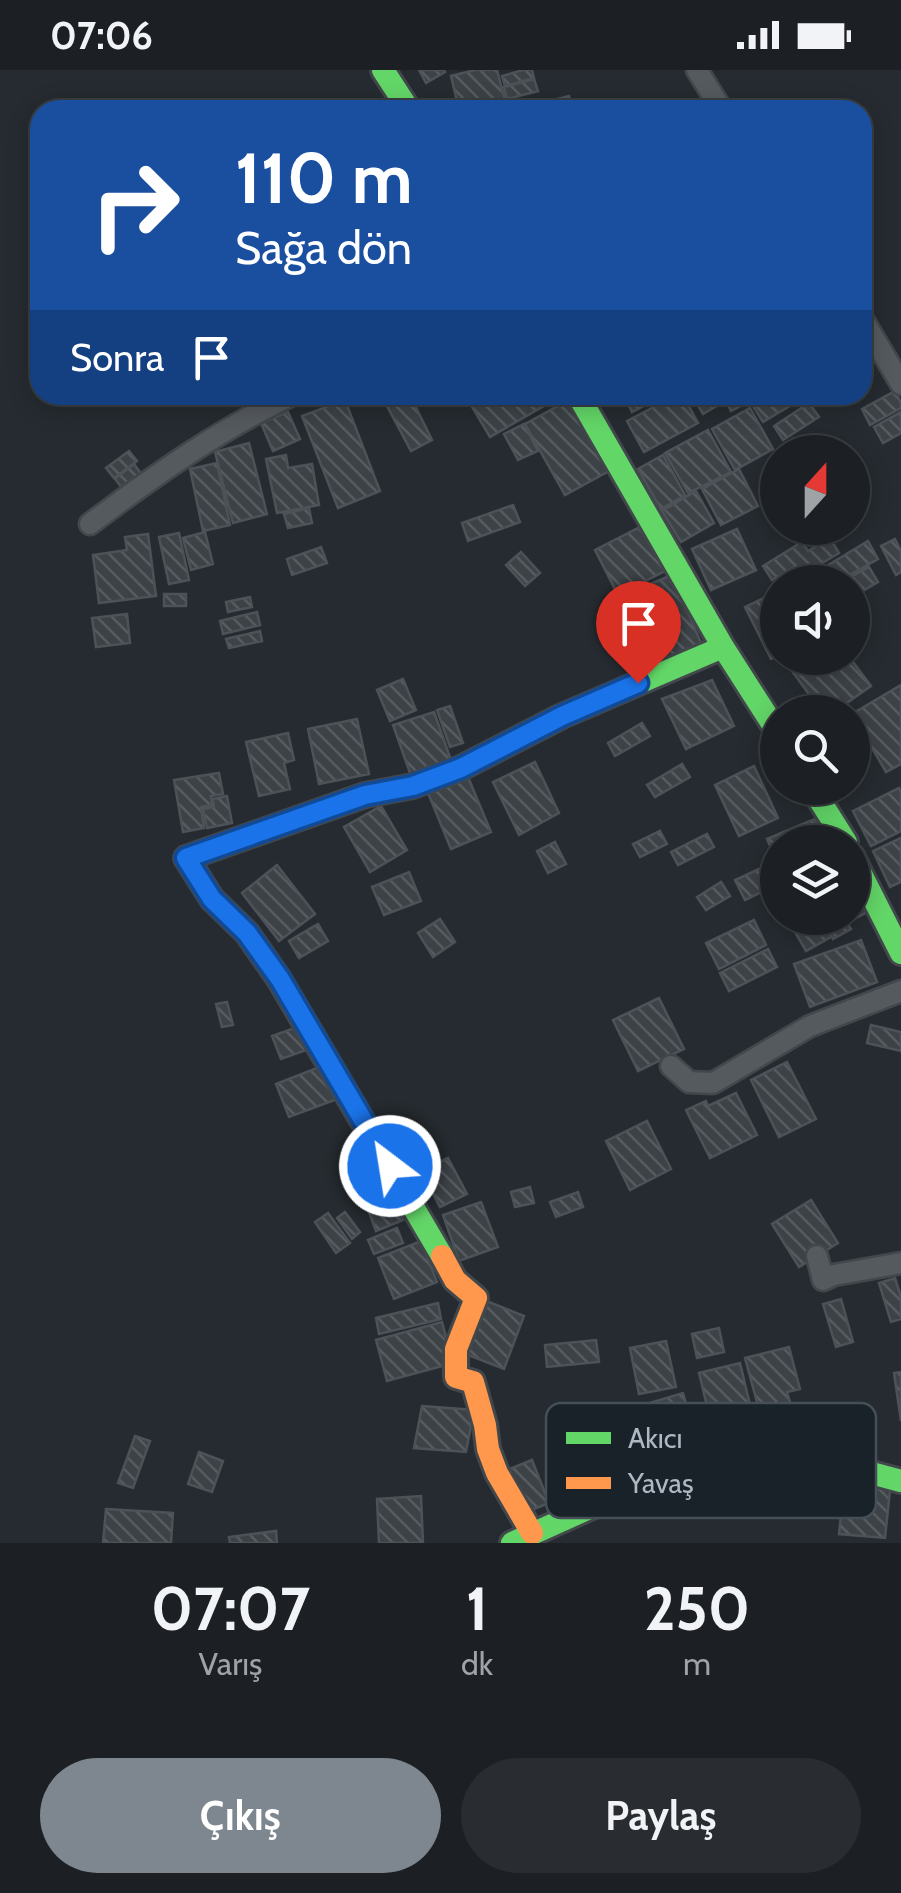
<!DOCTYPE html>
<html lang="tr">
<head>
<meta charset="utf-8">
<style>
  :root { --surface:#1c2024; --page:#292d31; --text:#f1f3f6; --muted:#a0a3a6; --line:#3a3e41; --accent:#7e878f }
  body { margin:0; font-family:Cabin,sans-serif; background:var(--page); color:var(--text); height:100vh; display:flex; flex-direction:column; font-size:38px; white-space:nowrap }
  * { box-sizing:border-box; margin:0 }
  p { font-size:32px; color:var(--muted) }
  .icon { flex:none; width:55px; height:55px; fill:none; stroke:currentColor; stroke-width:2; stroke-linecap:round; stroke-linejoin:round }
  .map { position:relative; height:1473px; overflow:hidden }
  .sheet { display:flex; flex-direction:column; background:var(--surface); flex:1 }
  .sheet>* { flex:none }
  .banner { position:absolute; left:30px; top:30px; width:842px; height:305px; border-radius:30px; box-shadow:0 5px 25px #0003,0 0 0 2px var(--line); background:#1a4fa0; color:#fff; overflow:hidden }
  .needle { width:65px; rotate:21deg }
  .controls { position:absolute; left:760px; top:365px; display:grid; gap:20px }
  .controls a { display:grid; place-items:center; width:110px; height:110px; border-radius:50%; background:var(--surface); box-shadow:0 5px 25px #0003,0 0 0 2px var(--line); font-size:50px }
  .pin { position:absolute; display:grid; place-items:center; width:85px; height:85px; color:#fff; margin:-102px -42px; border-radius:50% 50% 50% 0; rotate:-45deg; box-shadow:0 0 10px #0007 }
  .pin .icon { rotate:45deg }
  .me { position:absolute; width:110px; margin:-55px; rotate:329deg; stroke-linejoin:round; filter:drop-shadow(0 0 8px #0008) }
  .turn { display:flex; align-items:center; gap:35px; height:210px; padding:0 40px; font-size:45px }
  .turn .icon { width:130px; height:130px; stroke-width:2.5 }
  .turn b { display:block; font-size:70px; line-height:85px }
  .then { display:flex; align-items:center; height:95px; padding:0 40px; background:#0003; gap:20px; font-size:38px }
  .eta { display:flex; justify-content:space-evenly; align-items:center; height:170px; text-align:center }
  .eta b { font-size:60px; font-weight:700; line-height:70px }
  .button { display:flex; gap:20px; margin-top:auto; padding:20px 40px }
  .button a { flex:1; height:115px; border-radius:60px; background:var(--accent); color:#fff; font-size:40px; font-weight:700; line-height:115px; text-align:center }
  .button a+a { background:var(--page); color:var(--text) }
  .status { display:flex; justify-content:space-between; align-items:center; height:70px; padding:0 50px; background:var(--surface); direction:ltr }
  .status svg { height:28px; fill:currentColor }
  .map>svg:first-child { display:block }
  .building { fill:url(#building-back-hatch); stroke:#4c5258; stroke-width:2.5 }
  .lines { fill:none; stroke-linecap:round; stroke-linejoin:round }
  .street-casing { stroke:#42474b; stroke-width:25 }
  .fast-casing { stroke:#42474b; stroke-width:28 }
  .slow-casing { stroke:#42474b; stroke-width:28 }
  .street { stroke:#555a5e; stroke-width:20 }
  .fast { stroke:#63d668; stroke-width:22 }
  .slow { stroke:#ff974d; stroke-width:22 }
  .route-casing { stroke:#114b97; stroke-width:25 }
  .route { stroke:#1a73e8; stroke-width:18 }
  .key { fill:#192229; stroke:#464f57; stroke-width:2.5 }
  .key-label { font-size:28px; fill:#aeb8c2 }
</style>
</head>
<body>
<div class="status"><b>07:06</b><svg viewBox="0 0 49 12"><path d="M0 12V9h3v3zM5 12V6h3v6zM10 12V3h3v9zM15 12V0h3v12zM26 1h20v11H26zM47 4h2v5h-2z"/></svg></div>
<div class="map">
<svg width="901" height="1473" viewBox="0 0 901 1473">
  <defs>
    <pattern id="building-back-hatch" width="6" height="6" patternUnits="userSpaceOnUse" patternTransform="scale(2.5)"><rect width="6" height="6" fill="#3d4247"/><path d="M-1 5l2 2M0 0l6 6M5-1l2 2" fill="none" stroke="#565b60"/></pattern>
  </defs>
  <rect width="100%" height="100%" fill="#252b30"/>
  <path class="building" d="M419,0H444L445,2L426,13Z
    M475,0H497L505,31L469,40H459L451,6Z
    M523,0H532L534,8L505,16L502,6Z
    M534,9L538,21L507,29L504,17Z
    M569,26L573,40H548L546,32Z
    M543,31L545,40H499Z
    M895,321L901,333V338L870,355L862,339Z
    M410,325L432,370L411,381L387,336Z
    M465,325H563L490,367Z
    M624,325H665L632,342Z
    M677,325H683L698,353L644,382L627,351Z
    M692,325H722L725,331L703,344Z
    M726,325H755L756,328L731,341L724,326Z
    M764,325H788L793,334L763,352L751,333Z
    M345,330L380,421L338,438L302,346Z
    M569,330L609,401L565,425L525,354Z
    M809,333L819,347L783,370L774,356Z
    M750,338L773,379L735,400L712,359Z
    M288,342L300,369L273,381L261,353Z
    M901,342V363L883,373L874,357Z
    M524,354L538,381L518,390L504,364Z
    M708,360L731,402L688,423L665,383Z
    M249,373L267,444L233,453L215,382Z
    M129,381L137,391L114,408L106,398Z
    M286,385L288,398L312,394L319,435L277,443L266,389Z
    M663,385L685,425L661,439L638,399Z
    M217,393L230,455L203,461L190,399Z
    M134,394L142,405L123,419L115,409Z
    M739,399L758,436L721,455L702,419Z
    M696,421L714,453L681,472L662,441Z
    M513,435L520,452L468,471L462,453Z
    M309,438L312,453L288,458L284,444Z
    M644,455L667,500L618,525L595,480Z
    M737,459L756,500L711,520L692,479Z
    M205,462L213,494L191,500L183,468Z
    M179,463L189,510L169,514L159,467Z
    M148,464L156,526L99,533L93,485L127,480L125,467Z
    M830,468L839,483L799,507L794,497L772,510L763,496L802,472L808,481Z
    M895,469L901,481V502L896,505L881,476Z
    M868,471L878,489L837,512H827L820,500Z
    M321,477L327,493L292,505L287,489Z
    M521,482L540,503L525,516L506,495Z
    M869,497L878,512L852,527V512H842Z
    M672,505L704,580L652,603L619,527Z
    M778,521V586L771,589L745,537Z
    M164,524H186V536H164Z
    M250,527L252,537L228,542L226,532Z
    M257,542L260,555L223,564L220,551Z
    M127,544L130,573L96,577L92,548Z
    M260,561L262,571L229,578L226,569Z
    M812,588H850L871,616L834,642H822L792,601Z
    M403,609L416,640L390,651L377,620Z
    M712,610L734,656L686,679L662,629Z
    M901,615V694L886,702L852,644Z
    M450,636L463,673L450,677L437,640Z
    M434,642L452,693L411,706L393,655Z
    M357,649L369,704L319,714L308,659Z
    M642,653L650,666L615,686L608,673Z
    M288,663L294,690L284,693L290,719L259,726L246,672Z
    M535,692L559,743L519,765L493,712Z
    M682,694L690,707L655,727L647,715Z
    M754,696L778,748L739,766L715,715Z
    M219,703L223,724L211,726L212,735L201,737L204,758L183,762L174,710Z
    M468,707L491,762L451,779L428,723Z
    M899,718L901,722V761L871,776L853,741Z
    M227,726L232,753L207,758L203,739L214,737L213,729Z
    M381,736L407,780L370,802L344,757Z
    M815,749L825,772H778V794L767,769Z
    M660,761L667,774L640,787L633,774Z
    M707,764L714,777L678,795L671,782Z
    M901,768V812L890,817L873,781Z
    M555,772L566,794L548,803L537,781Z
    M277,795L315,844L279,871L242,823Z
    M759,799L768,819L745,830L735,810Z
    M409,802L421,831L384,845L372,817Z
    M721,812L730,826L706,840L697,827Z
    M852,815L871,840L847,853L851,859L833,869L822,848H852Z
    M792,848H821L831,867L806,881L788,850Z
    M440,849L455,872L433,887L418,863Z
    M754,850L766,875L719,899L706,873Z
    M318,854L328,871L299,888L289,871Z
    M861,870L877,912L810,937L794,894Z
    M768,879L777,897L729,921L720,903Z
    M659,928L684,979L638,1001L613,950Z
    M227,932L233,955L222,957L216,934Z
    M303,955L312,978L281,989L272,966Z
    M871,955L901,962V981L867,973Z
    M787,992L816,1049L779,1067L751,1010Z
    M327,994L340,1028L289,1047L276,1014Z
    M736,1023L757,1065L710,1088L686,1040L706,1031L708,1036Z
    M647,1051L671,1099L630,1120L606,1071Z
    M448,1088L467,1124L440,1137L421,1101Z
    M388,1108L403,1150L376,1161L360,1118Z
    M530,1117L534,1133L515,1137L511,1122Z
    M578,1122L583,1137L556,1147L550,1132Z
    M811,1130L838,1173L799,1197L772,1154Z
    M481,1132L498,1177L459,1191L443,1145Z
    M345,1142L360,1162L352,1169L337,1148Z
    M328,1143L350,1173L336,1183L315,1152Z
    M397,1158L403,1173L374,1184L368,1170Z
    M421,1171L437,1212L394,1229L378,1188Z
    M895,1208L901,1227V1249L891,1252L879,1213Z
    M841,1229L853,1272L836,1277L823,1234Z
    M484,1230L524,1246L504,1299L463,1283Z
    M438,1233L441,1249L379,1264L376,1248Z
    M442,1252L453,1293L387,1311L376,1270Z
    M719,1258L724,1282L697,1288L692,1264Z
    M596,1270L599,1292L547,1297L545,1275Z
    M666,1271L676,1317L639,1324L630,1278Z
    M789,1277L800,1319L787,1322L792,1339L761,1347L745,1288Z
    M740,1293L752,1343L711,1353L699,1303Z
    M901,1302V1351L894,1303Z
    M683,1323L700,1382L679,1388L671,1361L655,1365L646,1334Z
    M422,1336L474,1340L466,1382L414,1378Z
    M135,1366L150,1371L133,1418L118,1413Z
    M199,1382L223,1391L212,1422L188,1414Z
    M532,1390L549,1433L524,1443L507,1400Z
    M845,1407L891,1411L885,1468L839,1464Z
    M421,1426L423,1473H379L377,1429Z
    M106,1439L173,1443L171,1473H103Z
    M276,1461L277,1473H230L229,1467Z"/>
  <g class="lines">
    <defs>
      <path id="street" d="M697,0L722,40
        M862,248L901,314
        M90,454C155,405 219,360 292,325
        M671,996L689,1012L713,1013L810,956L901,921
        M817,1186L823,1210L834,1205L901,1193"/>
      <path id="fast" d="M383,0L409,40
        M578,325L723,577L778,663
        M812,718L846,772
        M852,786L901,883
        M442,1186L279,909L247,863L212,829L186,788L365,725L413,716L461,698L562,646L723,577
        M512,1473L656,1408L713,1389L789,1381L901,1411"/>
      <path id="slow" d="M442,1186L455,1210L476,1228L456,1279V1307L473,1312L485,1355L488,1379L497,1403L532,1463"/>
    </defs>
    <use href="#street" class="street-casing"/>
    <use href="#fast" class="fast-casing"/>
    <use href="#slow" class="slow-casing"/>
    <use href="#street" class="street"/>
    <use href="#fast" class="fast"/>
    <use href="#slow" class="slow"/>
  </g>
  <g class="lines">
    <defs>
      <path id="route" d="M390,1096L280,909L247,863L212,829L186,788L365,725L413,716L461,698L562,646L638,613"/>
    </defs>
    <use href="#route" class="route-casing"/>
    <use href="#route" class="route"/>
  </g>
  <rect x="546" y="1333" width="330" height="115" rx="15" class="key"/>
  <rect x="566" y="1362" width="45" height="12" fill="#63d668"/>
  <rect x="566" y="1407" width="45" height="12" fill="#ff974d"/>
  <g class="key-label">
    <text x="628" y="1378">Akıcı</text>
    <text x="628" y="1423">Yavaş</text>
  </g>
</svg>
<div class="controls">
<a><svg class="needle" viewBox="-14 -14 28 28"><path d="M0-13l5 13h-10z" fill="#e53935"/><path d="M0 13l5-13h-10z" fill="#a0a3a6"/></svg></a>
<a><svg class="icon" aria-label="sound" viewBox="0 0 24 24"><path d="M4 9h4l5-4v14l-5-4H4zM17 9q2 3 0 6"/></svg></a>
<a><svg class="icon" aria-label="search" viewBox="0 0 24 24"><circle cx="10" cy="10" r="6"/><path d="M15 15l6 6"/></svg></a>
<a><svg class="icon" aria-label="layers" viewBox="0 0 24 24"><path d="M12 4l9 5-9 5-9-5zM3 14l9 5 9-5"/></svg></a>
</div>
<div class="pin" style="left:638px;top:613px;background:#d93025"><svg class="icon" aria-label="arrive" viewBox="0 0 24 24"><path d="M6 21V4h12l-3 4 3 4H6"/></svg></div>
<svg class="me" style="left:390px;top:1096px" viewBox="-20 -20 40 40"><circle r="17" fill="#1a73e8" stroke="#fff" stroke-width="3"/><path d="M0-11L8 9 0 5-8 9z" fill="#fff"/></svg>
<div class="banner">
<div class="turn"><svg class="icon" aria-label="right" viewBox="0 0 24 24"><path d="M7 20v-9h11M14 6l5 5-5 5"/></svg><div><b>110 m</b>Sağa dön</div></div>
<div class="then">Sonra<svg class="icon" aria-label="arrive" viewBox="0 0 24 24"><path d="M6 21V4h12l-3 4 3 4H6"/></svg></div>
</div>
</div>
<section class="sheet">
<div class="eta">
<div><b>07:07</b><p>Varış</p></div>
<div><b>1</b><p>dk</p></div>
<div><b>250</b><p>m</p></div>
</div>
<div class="button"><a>Çıkış</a><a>Paylaş</a></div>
</section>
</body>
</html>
